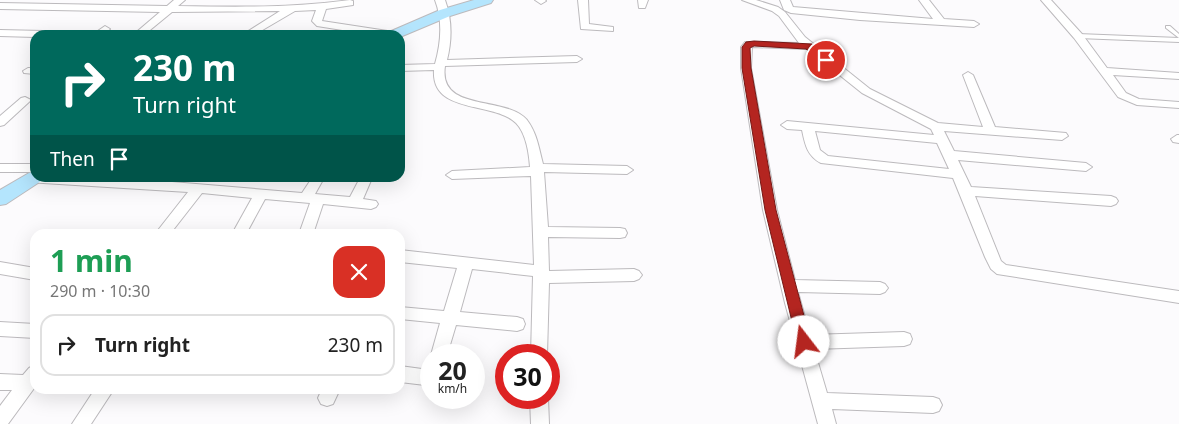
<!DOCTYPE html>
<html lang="en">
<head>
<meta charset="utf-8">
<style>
  :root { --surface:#fff; --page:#f6f6f6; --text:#222; --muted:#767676; --line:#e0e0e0 }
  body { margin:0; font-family:"Noto Sans",sans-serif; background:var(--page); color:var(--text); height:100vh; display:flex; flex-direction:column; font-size:19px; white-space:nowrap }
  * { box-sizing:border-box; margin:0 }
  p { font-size:16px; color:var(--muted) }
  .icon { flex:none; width:28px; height:28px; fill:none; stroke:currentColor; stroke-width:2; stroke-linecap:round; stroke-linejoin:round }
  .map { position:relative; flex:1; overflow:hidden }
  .sheet { position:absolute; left:30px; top:229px; width:375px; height:165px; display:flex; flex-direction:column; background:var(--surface); border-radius:15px; box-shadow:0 5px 20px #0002 }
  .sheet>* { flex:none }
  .top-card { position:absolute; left:30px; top:30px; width:375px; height:152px; border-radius:15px; box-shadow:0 5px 20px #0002; background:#00695c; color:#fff; overflow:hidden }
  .speed { position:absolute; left:420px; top:344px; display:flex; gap:10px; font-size:25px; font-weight:700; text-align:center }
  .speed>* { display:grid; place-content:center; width:65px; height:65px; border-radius:50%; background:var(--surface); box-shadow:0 5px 20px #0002; line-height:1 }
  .speed small { font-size:12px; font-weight:400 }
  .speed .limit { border:8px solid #d22; background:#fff; color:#111 }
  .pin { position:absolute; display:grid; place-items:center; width:42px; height:42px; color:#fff; margin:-21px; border:2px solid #fff; border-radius:50%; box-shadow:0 1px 5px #0007 }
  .me { position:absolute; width:55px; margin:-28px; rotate:345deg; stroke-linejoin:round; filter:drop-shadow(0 0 4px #0008) }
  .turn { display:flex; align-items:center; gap:18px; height:105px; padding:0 20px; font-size:22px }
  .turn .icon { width:65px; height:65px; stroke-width:2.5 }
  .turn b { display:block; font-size:35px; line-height:42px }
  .then { display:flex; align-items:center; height:48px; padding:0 20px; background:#0003; gap:10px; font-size:19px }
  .round { display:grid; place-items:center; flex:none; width:52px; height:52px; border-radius:15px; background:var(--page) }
  .headline { display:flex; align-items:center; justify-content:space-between; height:85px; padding:0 20px }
  h1 { font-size:30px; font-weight:700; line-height:38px; color:#1e9e55 }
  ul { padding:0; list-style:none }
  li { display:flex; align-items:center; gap:15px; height:62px; margin:0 10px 8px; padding:0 10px; border:2px solid var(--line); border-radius:15px }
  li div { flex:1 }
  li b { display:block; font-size:19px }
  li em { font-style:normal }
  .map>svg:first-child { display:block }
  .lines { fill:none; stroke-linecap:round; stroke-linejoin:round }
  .lane-casing { stroke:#bcbabd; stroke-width:2 }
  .street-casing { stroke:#bcbabd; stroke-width:2 }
  .secondary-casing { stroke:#bcbabd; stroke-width:2 }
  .lane { fill:#fff; fill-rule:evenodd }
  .street { fill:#fff; fill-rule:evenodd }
  .secondary { fill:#b4e5fd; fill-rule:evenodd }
  .route { fill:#b42520; stroke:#751815 }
</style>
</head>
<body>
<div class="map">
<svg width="1179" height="424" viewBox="0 0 1179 424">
  <rect width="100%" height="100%" fill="#fcfbfd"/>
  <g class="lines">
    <defs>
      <path id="lane" d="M1166,26H1170L1179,34V42L1078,38L1075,36L1078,34L1179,38L1166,28Z"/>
      <path id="street" d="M174,0H185L178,6C235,7 293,8 350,0L353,1V5L326,9L322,21L394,32L399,35H374L317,26L312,21L316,10L295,11L254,35H242L280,11L172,12L144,35H133L160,12L0,9V3L167,6Z
        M435,0H445C452,19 452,40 447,60L577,56L582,59L577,62L445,66C438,113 506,95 527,120C537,133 539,149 543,164L627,166L633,170L627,174L544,172L548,227L620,228L625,229L627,233L625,237L620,238L548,237L549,271L634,269L639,271L642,275L639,279L634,281L549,283L547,355H531L533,276L472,269L460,312L517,317L523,319L525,324L523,329L517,331L456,325L447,355H431L440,323L400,319V307L444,311L457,268L400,262V250L534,265L531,176L452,179L446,175L452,171L530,167C529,153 526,133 516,123C494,101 431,115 434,70L400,71V65L435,64C441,43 443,21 435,0Z
        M535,0H545L546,1L541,4Z
        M578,0H588L589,24L613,27V31L581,29Z
        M638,0H648L645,8H639Z
        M742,0H756L778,7L785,12L805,37L870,89L938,123L983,127L963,75L968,72L973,75L995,127L1066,133L1068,136L1062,140L944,131L954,151L1086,163L1092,167L1086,171L958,160L971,187L1111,196L1116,198L1118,201L1116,204L1111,206L975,196L1001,261L1006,265L1179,291V303L997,274L991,269L985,257L953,178L821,163C807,156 805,144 802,130L787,129L781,125L787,121L934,135L931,129L862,93L807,49L752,47L751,68L777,210L795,280L880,282L885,284L888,288L885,292L880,294L798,292L810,335L904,332L910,334L912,339L910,344L904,346L814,349L827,393L933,397L939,399L942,405L939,411L933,413L832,409L836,424H818L785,303L763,210L741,68V47L745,42L799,43L779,16L772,11ZM815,131L937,143L949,169L828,156L820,150Z
        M780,0H790L793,7L933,19L919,0H929L944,19L974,21L979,24L974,27L860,20L791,13L784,10Z
        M1041,0H1051L1082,34L1107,68L1179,73V79L1113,75L1126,93L1139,99L1179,102V108L1137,105L1118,97L1074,38Z
        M105,26L110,29L103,35H92Z
        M0,30L43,31L48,34L35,35V37L0,36Z
        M28,68H35V74L24,73L23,71Z
        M25,97L31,100L29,102L4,125L0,126V116L21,98Z
        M1177,135H1179V143L1173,142L1171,139Z
        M0,164H35V172H0Z
        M32,175H35V178L148,180L302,193L312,178H324L315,194L350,197L360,178H372L363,199L376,201L378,204L376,207L371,209L323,204L313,234H299L310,203L265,199L246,234H232L252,198L202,193L170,234H155L188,192L27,182L25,179L27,176Z
        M0,262L35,268V280L0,274Z
        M0,322L35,324V338L0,336Z
        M35,365V387L8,424H0V406L12,390H0V374L23,375L29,368Z
        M431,365V382L425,385L400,382V366L422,369Z
        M95,389H114L91,424H72Z
        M322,389H340L333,404L327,406L321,404L318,398Z
        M530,398H548L549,424H531Z"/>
      <path id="secondary" d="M474,0H493L491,3L450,16L400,37V35H387L389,32L440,10Z
        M35,171V178H44L41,181L6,204L0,205V190L29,173Z"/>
    </defs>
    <use href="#lane" class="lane-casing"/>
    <use href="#street" class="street-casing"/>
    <use href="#secondary" class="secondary-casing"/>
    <use href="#lane" class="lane"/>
    <use href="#street" class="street"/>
    <use href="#secondary" class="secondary"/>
  </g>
  <path class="route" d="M754,41L812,44L830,60L823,62L806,49L754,46L750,48L751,68L776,210L811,342L809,347L804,348L799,347L797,342L765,210L742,68V47L746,42Z"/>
</svg>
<div class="speed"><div>20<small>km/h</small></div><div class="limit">30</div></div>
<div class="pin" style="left:826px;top:60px;background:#d93025"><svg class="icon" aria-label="arrive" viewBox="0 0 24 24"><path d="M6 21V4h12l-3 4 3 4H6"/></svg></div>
<svg class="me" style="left:804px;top:342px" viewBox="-20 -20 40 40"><circle r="19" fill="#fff"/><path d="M0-13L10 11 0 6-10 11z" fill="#b42520"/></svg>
<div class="top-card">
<div class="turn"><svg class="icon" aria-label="right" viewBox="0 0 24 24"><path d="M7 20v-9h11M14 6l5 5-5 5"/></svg><div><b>230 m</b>Turn right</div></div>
<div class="then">Then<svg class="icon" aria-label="arrive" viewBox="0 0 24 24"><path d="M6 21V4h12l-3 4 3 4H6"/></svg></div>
</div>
<section class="sheet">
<div class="headline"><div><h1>1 min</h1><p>290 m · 10:30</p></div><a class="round" style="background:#d93025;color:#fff"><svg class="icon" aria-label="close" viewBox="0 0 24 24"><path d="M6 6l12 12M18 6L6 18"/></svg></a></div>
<ul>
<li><svg class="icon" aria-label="right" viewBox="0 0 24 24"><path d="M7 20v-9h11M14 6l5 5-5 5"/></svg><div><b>Turn right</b></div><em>230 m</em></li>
</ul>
</section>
</div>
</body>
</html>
